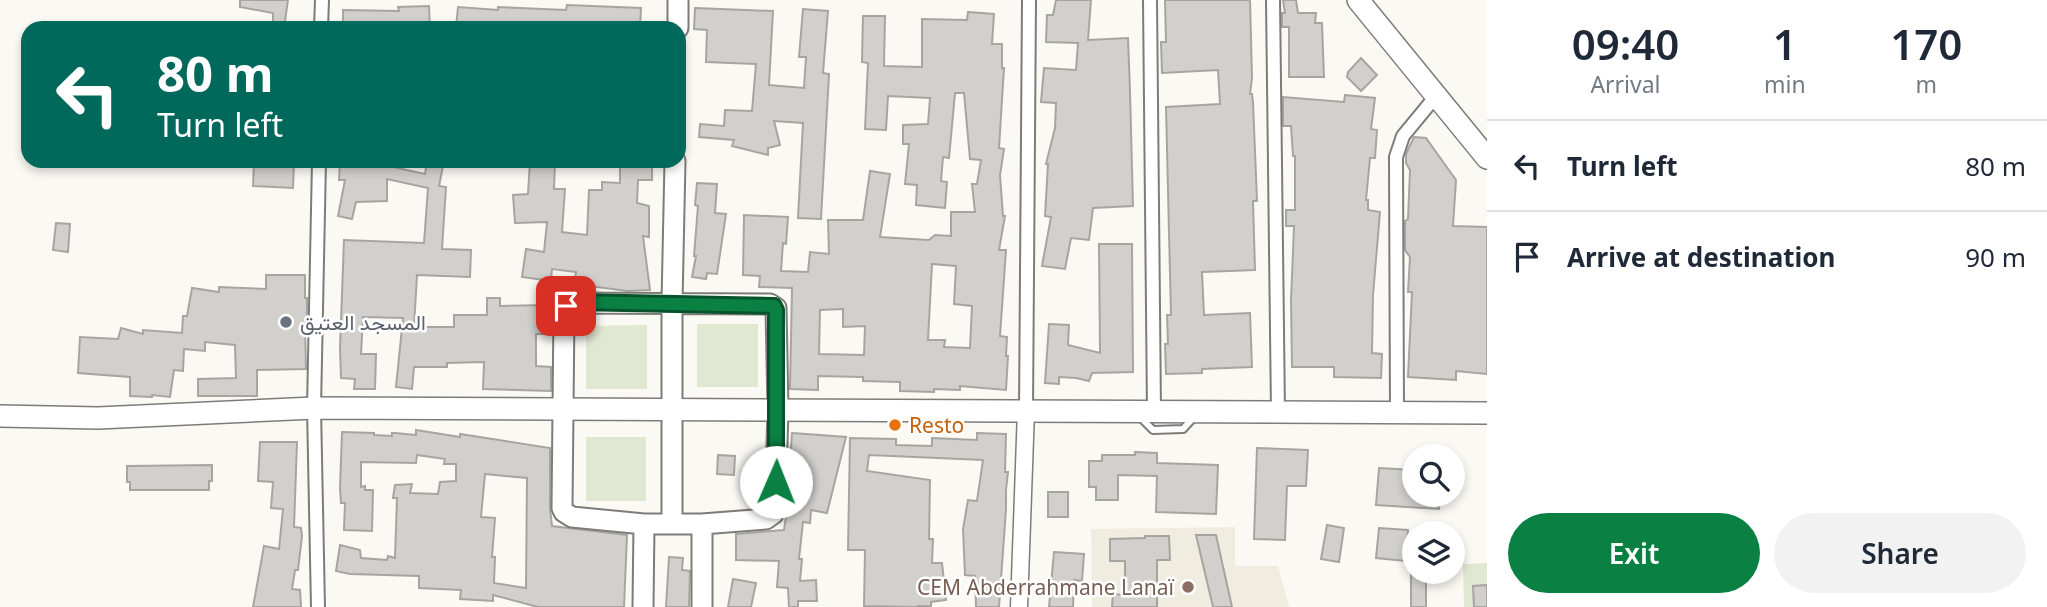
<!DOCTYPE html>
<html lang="en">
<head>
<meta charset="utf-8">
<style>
  :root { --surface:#fff; --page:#f2f2f3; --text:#1f2937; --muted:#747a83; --line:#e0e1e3; --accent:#0b8043 }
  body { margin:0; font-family:"Noto Sans",Vazirmatn,sans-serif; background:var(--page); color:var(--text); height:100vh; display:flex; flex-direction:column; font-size:26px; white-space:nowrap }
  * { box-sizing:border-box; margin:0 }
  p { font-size:23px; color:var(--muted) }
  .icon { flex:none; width:38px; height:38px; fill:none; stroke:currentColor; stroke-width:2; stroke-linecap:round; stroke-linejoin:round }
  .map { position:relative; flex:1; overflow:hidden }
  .details { display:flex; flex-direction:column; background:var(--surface); width:560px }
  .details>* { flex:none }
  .top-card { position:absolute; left:21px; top:21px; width:665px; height:147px; border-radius:21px; box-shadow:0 4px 10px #0003; background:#00695c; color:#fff; overflow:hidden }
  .fabs { position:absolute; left:1402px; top:444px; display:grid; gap:14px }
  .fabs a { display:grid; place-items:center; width:63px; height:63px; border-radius:50%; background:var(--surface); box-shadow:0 4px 10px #0003; font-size:35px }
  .pin { position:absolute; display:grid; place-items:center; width:60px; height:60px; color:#fff; margin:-30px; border-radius:14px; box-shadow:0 4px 10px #0006 }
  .me { position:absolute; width:77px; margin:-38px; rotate:1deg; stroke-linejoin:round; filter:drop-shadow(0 0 5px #0008) }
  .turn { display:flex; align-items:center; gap:24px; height:147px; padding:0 21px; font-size:32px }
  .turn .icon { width:91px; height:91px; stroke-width:2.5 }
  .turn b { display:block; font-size:49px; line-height:60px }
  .eta { display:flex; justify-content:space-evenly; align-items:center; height:119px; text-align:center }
  .eta b { font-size:42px; font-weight:600; line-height:49px }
  .primary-button { display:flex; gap:14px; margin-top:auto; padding:14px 21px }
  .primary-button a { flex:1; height:80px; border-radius:42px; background:var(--accent); color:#fff; font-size:28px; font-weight:600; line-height:80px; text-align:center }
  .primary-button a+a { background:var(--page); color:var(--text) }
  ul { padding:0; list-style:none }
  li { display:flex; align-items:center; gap:21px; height:91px; padding:0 21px; border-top:2px solid var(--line) }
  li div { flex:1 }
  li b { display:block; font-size:26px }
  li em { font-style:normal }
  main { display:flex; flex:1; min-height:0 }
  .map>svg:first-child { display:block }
  .built { fill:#f0ecdf }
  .green { fill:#e1e8d1 }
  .building { fill:#d2d0cc; stroke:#a6a5a0; stroke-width:2; fill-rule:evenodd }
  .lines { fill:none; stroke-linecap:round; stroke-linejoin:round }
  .service-casing { stroke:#7e7c78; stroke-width:10 }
  .minor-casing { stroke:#7e7c78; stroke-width:16 }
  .tertiary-casing { stroke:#7e7c78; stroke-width:19 }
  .secondary-casing { stroke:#7e7c78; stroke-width:23 }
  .primary-casing { stroke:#7e7c78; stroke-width:24 }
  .service { stroke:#fff; stroke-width:6 }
  .minor { stroke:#fff; stroke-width:12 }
  .tertiary { stroke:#fff; stroke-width:16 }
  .secondary { stroke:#fff; stroke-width:19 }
  .primary { stroke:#fff; stroke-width:21 }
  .route-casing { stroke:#07532c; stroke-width:18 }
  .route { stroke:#0b8043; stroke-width:12 }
  .worship-dot { fill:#6b7280; stroke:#fff; stroke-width:2.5 }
  .food-dot { fill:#e8710a; stroke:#fff; stroke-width:2.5 }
  .education-dot { fill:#8d6e63; stroke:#fff; stroke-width:2.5 }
  .labels { text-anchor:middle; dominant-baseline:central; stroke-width:5; stroke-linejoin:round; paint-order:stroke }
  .worship-label { font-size:21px; fill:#5b616d; stroke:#fff; text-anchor:start }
  .food-label { font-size:21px; fill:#c56008; stroke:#fff; text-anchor:start }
  .education-label { font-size:21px; fill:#785e54; stroke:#fff; text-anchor:end }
</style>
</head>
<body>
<main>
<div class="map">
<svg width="1487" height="607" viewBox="0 0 1487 607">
  <rect width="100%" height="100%" fill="#faf9f4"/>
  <path class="built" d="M1235,527V566H1278L1289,607H1092L1091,529Z"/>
  <path class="green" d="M697,324H758V387H697Z
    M647,325V389H586V326Z
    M586,437H646V501H586Z
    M1487,563V607H1464L1463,564Z"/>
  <path class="building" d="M240,0H288L284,28H273V13L240,7Z
    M1056,0H1091L1088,40L1128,38L1130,91L1133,206L1093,208L1089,240L1071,238L1065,269L1042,266L1051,217L1045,216L1048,164H1046L1055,128L1056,103L1041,102L1044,68L1076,70L1078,43L1046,42L1047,15H1053Z
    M1165,0H1250L1252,78L1250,94H1252L1253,102L1257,201H1253L1255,270L1202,272L1204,315L1250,313L1252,367L1202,369V373L1166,374L1165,344H1168L1167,315H1171L1166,107L1220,104L1218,70L1162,73L1161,42H1166Z
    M1283,0H1296L1298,13H1316L1315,23H1322L1324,77H1289V27H1282V13H1285Z
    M567,5L641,8L640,28H456L458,7L498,10V7L566,10Z
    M429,6L430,28H343V10L399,11L398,7Z
    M695,8L773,11L769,85L804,88L806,57H799L803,9L828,11L823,73L829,74L821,219L798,218L803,123L774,121L780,145L768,148V155L732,146L734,140L699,137L700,124L724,126L725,110L752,111L756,64L706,62L707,30L694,29Z
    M968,12L994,14L992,44H1002V68H1004L999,148L1004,149L1000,175L1003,216H1005L999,250H1006L1000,336L1007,337L1006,356H1008L1006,390L960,386V390L934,389V392L900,391V382L863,381V377L818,376V390L790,389L792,288L759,287L760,276L743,275L744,215L788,217L786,244L783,243L781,271L808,272L810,252L829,254L828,220H863L870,171L890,174L880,237L929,240L935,235L951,236V212H975L972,184H977L981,160L970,159L964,93H955L949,158L943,157L941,181L947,182L945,208L916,205L917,185L905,184L909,144H903V125L928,124L930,98L888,96L886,130L865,129L868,63L862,62L863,16H885L884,66L922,67V19L967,20ZM932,264L956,266L954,304L972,306L970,348L944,347L945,340H928ZM843,309V327L865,326L864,355L819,354L820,310Z
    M1361,58L1377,75L1361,91L1347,77L1348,72Z
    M1345,95L1375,98L1371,129L1377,130L1375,158H1370L1366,200H1368V210L1380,212L1373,295L1372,353L1382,354L1381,378L1334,377V367H1292L1291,301L1294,226H1286V210H1295V156H1293L1291,126H1283V97L1344,102Z
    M1414,137L1426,138L1456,180L1453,226L1487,227V374L1456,371V380L1408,377L1412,292H1408L1410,257L1405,250V221L1408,219L1410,170L1406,163V154Z
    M340,161H366L425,174L427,161H444L439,186L446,187L442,249L471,250L470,277L417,275L414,327H454V315H487V298H500V306L550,305V334H536V366L551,367V391L483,389L484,362L447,363V367H414L412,389L396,387L403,318L363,317L361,354H376L375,389H354L355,379L341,378L340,348L344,240L424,243L428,188L387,179V201L356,202L352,219L338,216L345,180H339Z
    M530,161H555L554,189H565L562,232L587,235L589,190H602V182L620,183V166L652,164V180H638L637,203L649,206V237L643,236L650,290L627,291L574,284L576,272L552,269L551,281L522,277L526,249L544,252L547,222L515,223L513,195L528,194Z
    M254,162L294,163L293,188L253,186Z
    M697,183L717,184L715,213L726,214L717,274L707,273L706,279L692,277L696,256H694L698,206L695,205Z
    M56,223L70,224L68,252L53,250Z
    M1099,244H1132L1133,372L1092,373L1089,381L1076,378L1059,377V384L1045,383L1049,324L1069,325L1068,345L1100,353Z
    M266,275H305V298H307V324H305L306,369L257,370V396H198V379L236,378L235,345L205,342V351L184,349L183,371L174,370L170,397L152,395V397L130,396V377L78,373L80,337L118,339L121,328L143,334V330L182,333L183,316H187L192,288L219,292V287L266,289Z
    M416,430L460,437V434L550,448V508L552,526L627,535L624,607H538L493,595V601L460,599L461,590L419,588V576L350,574L336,571L340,545L360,550L361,558L387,560L388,556L395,558L397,498H393L395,485L412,484L410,493L438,494L440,482L456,481V464H444L445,459L417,455L416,463L361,462V487L365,486V490H373L372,531L344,530L345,503H341L340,488L342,432L374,433V435L392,436V433H395L416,435ZM485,474L527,478L526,588L494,583L495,557H492L495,518L481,517Z
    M792,433L846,437L827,513L811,510L810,523L803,522L799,559H802L800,581L816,580L817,601H798V607H789L788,588L777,587L779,561L736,560V534L784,530L787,510Z
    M977,433L1006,434L1005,472H1008L1006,490V509L999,607H976L975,576L965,575L963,529L968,500L977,501L983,460L869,455L867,471L930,480L929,539H933L932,563H942L946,600L931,602V606H918V607L864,606L865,550H848L850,438L896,439V445L932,446V438L977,440Z
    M260,442H297L294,527L301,528L302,536L298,570H295L292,589L300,590L301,607H253L264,546L279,549L283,509L271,508L273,482L258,481Z
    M1257,448L1308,450L1306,486H1287L1285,540L1254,539Z
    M1135,452L1157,453V463L1218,465L1216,514L1156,512L1157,476L1118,475V500H1096V487H1089V461H1102V455H1135Z
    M718,455L735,456L734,475L717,474Z
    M212,465V481H209V490H130V482H127V466Z
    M1379,468L1414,470V495H1440L1439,509L1376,505Z
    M1048,492H1068V517H1048Z
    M1327,525L1344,528L1339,562L1321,559Z
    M1379,528L1408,530L1405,561L1376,558Z
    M1196,535H1216L1232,607H1213Z
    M1145,536H1169L1170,560H1157V607H1112L1113,594L1125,595V561H1110V539L1145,538Z
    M1054,552L1084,554L1082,581L1074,580L1073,607H1049Z
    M669,557L683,558L682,570L690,571L689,607H666Z
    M1411,572H1426V607H1411Z
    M733,579L756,583L751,607H728Z
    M1487,585V607H1474L1473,586Z"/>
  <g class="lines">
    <defs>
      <path id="service" d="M1140,417L1153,430L1183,429L1195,416"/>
      <path id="minor" d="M1150,0L1154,411
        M1273,0L1278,412
        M321,28L322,0
        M1026,410L1029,0
        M1397,412L1396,157L1403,136L1436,96
        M318,607L314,408L319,161"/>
      <path id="tertiary" d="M1019,607L1026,410"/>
      <path id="secondary" d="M678,28V0
        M672,523V303L675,161
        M644,524L572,517L564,512L562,508L564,311L566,306L569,303L770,304L776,308L778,410L775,510L773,514L766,519L702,524
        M643,607L644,524H702V607"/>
      <path id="primary" d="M1358,0L1487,158
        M0,416L98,418L314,408L1487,413"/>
    </defs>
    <use href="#service" class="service-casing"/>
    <use href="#minor" class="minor-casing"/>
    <use href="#tertiary" class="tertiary-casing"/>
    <use href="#secondary" class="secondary-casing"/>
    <use href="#primary" class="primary-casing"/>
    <use href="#service" class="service"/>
    <use href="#minor" class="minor"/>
    <use href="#tertiary" class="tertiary"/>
    <use href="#secondary" class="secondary"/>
    <use href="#primary" class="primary"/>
  </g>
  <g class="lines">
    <defs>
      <path id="route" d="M566,306L574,302L774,306L776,310V482"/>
    </defs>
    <use href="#route" class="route-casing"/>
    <use href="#route" class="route"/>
  </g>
  <circle class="worship-dot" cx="286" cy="322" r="7"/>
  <circle class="food-dot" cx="895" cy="425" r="7"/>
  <circle class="education-dot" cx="1188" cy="587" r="7"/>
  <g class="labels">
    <g class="worship-label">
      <text x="300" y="322">المسجد العتيق</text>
    </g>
    <g class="food-label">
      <text x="909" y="425">Resto</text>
    </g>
    <g class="education-label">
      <text x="1174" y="587">CEM Abderrahmane Lanaï</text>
    </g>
  </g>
</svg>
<div class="fabs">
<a><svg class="icon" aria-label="search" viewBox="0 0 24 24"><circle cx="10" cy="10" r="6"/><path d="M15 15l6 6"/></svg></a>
<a><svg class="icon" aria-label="layers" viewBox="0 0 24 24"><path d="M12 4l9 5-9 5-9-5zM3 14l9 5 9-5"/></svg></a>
</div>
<div class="pin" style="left:566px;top:306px;background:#d93025"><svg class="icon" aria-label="arrive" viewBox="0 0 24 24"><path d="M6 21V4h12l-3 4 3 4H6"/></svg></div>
<svg class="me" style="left:776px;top:482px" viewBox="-20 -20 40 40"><circle r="19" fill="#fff"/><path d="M0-13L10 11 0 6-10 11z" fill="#0b8043"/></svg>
<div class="top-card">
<div class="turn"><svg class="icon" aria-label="left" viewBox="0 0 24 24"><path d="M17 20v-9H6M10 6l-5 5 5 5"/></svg><div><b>80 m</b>Turn left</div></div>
</div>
</div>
<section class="details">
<div class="eta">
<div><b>09:40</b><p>Arrival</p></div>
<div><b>1</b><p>min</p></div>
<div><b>170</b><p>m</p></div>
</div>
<ul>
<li><svg class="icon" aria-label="left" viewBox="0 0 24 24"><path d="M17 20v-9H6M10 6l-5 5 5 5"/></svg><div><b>Turn left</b></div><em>80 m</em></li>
<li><svg class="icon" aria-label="arrive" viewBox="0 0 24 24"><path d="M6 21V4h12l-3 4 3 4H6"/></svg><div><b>Arrive at destination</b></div><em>90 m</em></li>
</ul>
<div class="primary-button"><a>Exit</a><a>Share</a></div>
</section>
</main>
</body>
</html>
